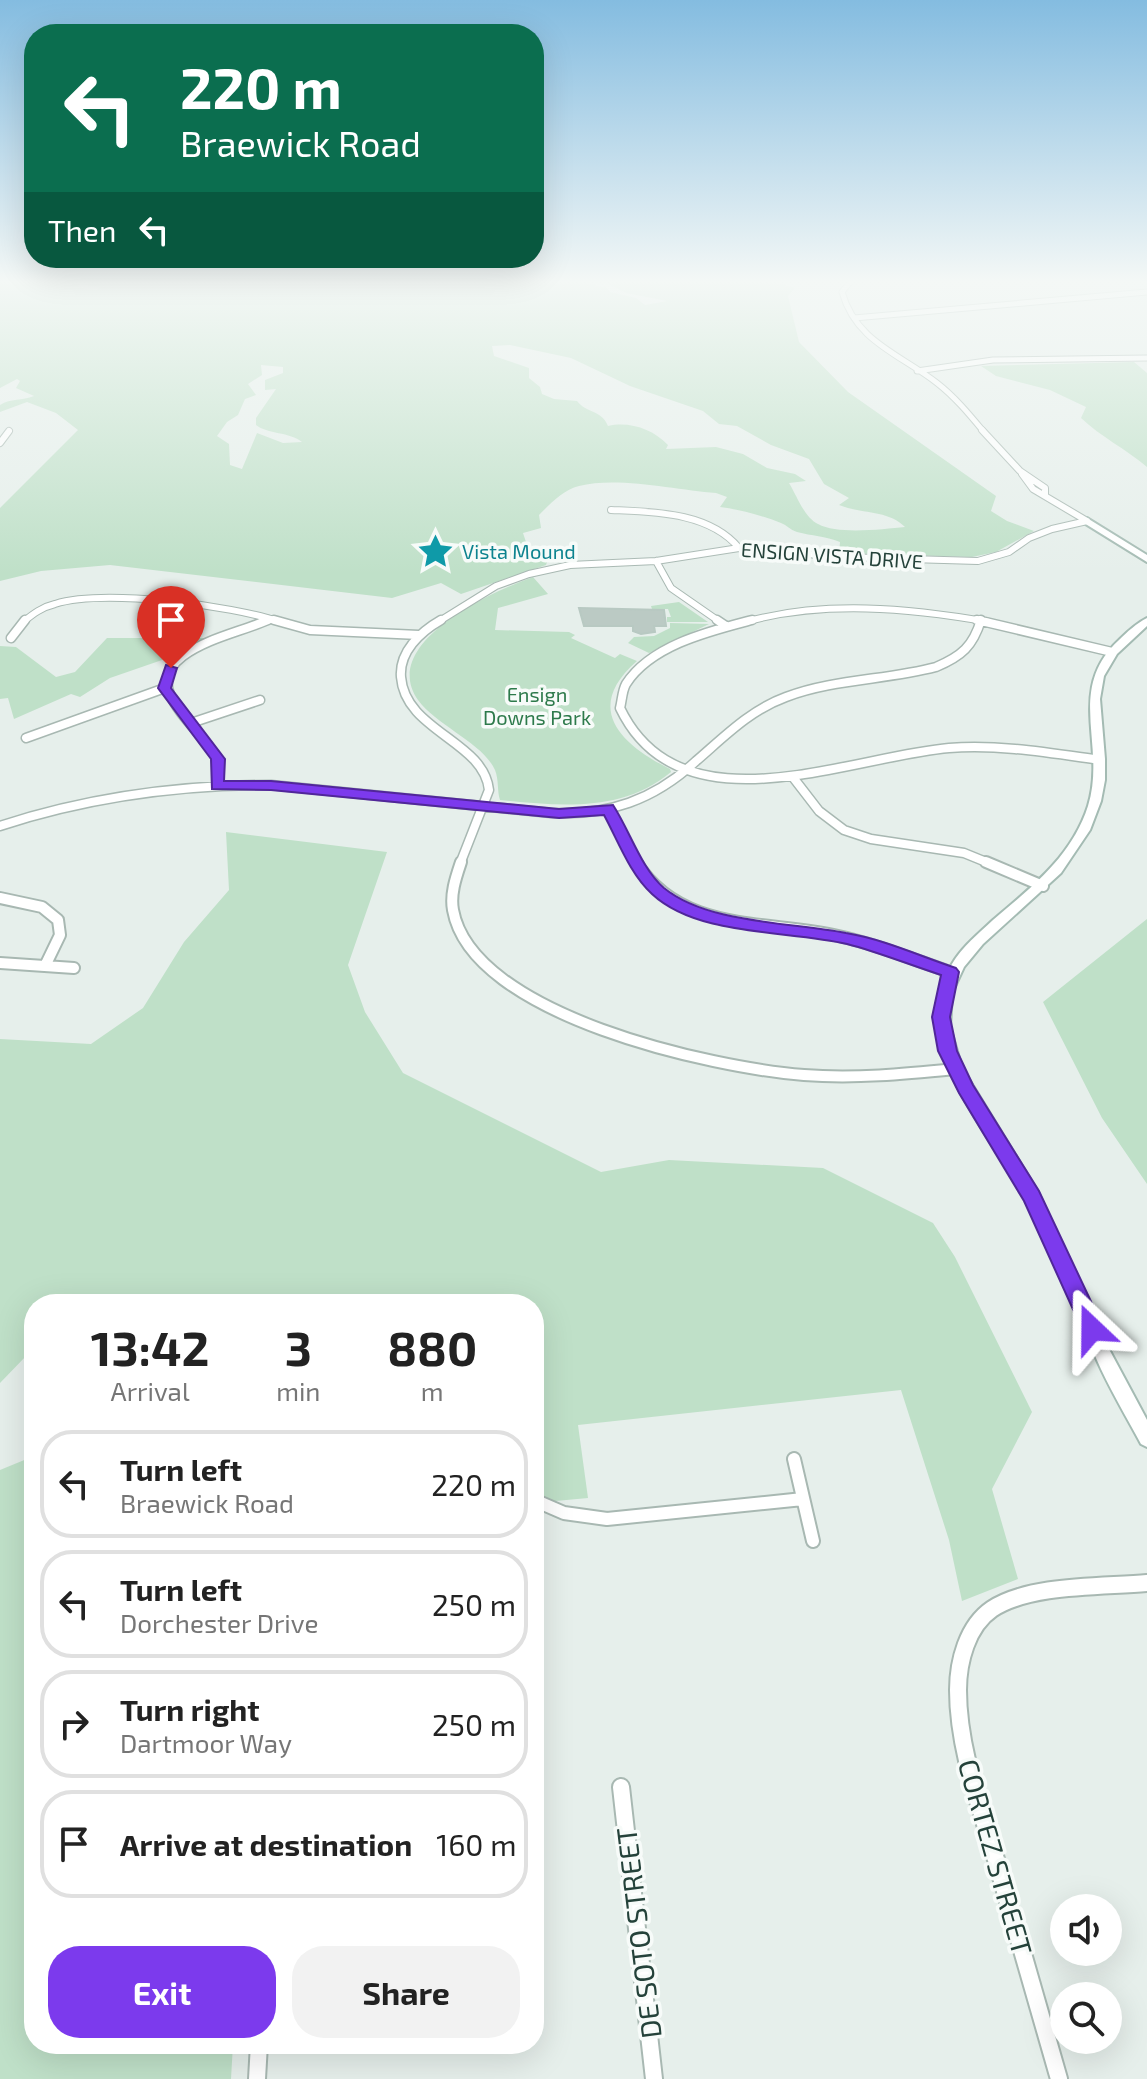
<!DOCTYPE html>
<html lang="en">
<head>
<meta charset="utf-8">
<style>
  :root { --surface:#fff; --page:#f2f2f2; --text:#222; --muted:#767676; --line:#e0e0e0; --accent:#7c3aed }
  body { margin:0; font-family:"Exo 2",sans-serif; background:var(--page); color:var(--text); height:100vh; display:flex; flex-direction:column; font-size:30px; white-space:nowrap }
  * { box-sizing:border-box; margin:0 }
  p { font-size:26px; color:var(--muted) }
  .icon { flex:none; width:44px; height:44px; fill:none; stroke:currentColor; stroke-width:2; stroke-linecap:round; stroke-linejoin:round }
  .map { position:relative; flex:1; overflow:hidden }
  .drawer { position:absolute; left:24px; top:1294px; width:520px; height:760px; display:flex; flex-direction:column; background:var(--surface); border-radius:32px; box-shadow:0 8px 32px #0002 }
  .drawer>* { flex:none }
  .hud { position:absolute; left:24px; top:24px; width:520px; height:244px; border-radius:32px; box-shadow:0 8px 32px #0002; background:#0b6e4f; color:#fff; overflow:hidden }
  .fabs { position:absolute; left:1050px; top:1894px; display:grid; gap:16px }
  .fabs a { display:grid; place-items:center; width:72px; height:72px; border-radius:50%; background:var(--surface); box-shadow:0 8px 32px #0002; font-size:40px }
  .pin { position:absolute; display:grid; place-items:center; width:68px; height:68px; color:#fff; margin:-82px -34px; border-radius:50% 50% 50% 0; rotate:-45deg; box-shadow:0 0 8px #0007 }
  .pin .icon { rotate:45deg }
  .me { position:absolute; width:88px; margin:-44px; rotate:337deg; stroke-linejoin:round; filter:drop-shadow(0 0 6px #0008) }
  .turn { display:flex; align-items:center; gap:28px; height:168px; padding:0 24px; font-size:36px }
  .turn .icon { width:104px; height:104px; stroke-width:2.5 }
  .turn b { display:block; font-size:56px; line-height:68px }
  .then { display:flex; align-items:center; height:76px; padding:0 24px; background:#0003; gap:16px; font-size:30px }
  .eta { display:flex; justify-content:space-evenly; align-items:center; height:136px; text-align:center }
  .eta b { font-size:48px; font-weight:700; line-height:56px }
  .action { display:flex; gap:16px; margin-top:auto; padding:16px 24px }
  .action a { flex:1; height:92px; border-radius:32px; background:var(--accent); color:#fff; font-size:32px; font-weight:700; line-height:92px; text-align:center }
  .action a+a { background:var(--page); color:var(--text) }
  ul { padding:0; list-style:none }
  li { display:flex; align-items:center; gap:24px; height:108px; margin:0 16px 12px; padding:0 8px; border:4px solid var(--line); border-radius:32px }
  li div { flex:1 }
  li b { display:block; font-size:30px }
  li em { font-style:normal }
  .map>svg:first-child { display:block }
  .green { fill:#bfe0c8; fill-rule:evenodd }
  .building { fill:#bbcac4; stroke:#b8c9c2; stroke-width:2 }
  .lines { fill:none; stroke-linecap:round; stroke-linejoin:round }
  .street-far5-casing { stroke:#a8b8b2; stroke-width:7 }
  .street-far4-casing { stroke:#a8b8b2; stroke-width:8 }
  .street-far3-casing { stroke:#a8b8b2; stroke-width:11 }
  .street-far2-casing { stroke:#a8b8b2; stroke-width:14 }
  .street-far1-casing { stroke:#a8b8b2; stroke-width:16 }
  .street-casing { stroke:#a8b8b2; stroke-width:20 }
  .secondary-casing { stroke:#a4bbb3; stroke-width:4 }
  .street-far5 { stroke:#fff; stroke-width:5 }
  .street-far4 { stroke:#fff; stroke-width:6 }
  .street-far3 { stroke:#fff; stroke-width:8 }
  .street-far2 { stroke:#fff; stroke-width:10 }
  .street-far1 { stroke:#fff; stroke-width:12 }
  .street { stroke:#fff; stroke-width:16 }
  .secondary { fill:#fff; fill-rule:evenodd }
  .route { fill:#7c3aed; stroke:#51269a; stroke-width:2 }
  .labels { text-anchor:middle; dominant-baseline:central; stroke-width:7; stroke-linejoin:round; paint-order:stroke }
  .far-culture-label { font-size:20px; fill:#0d838f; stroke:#f7fbf9; text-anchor:start }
  .far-street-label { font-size:20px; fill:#24423a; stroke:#f7fbf9 }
  .far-park-label { font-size:20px; fill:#2d7a4b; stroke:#f7fbf9 }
  .near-street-label { font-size:28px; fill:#24423a; stroke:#f7fbf9 }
</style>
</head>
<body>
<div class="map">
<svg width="1147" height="2079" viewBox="0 0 1147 2079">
  <rect width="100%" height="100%" fill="#e6efeb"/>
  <path class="green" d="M0,283H74L85,289L97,290L100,287L88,286V283H585L607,288L610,292L636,298L645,305L667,301L626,293L607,283H778L795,288L788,296L799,342L848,392L996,496L991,511L1007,521L1034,531L996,552L972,557L839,553L840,542C825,536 812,536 797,532C790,530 787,525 781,523C760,515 742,510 720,507L727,497L716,493C676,490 617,476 579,486C563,490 550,504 539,515L541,528L523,533L528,548L548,559L546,565L461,594L441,583L392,598L110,565L41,571L0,581V508L78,430L56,413L27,402L0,412V405C11,398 22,401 34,396L16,388L20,381L17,379L0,388ZM510,345L571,358L630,386L703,411L719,424L737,426L771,445L809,459L824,484L849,498L839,505C861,514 889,510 905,527C883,529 838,535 818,524C804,517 797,496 789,483L806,481L795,474L767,468L743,454L716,447L666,449L668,445C653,429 629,421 608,426C602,410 586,413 577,401L554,399L542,394L540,387L529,378V368L494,356L492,346ZM261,365L283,367V373L265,380V390L276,389L256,418V425C267,434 290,432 302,442L283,443L257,433L242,469L230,465L229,444L217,436L227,422L238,415L245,399L256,395L248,384L262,375Z
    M1134,362L1147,373V467C1126,449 1101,437 1081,418L1086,407L1050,390L996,376L981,366Z
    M533,577L548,594L498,608L495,630L569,632L575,635L571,638L615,658L620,654L637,661C583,708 620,744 670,769L671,772C622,813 559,806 500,800C497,791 499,780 495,770C483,743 437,726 418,700C378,643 493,591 533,577Z
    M679,602L708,622H667V617H671L668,609H652L651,606Z
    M670,623L709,624L649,653L628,643L634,637L654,636L670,628Z
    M107,638H209L162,660L110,678L80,697L71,694L14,719L8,698L0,699V646L16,647L56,677L75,672Z
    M226,832L387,852L348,965L365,1012L403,1073L601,1172L669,1160L823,1168L933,1223L955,1257L1032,1412L992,1489L1018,1579L962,1601L949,1540L901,1390L578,1425L588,1498L534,1503V1304H34V1390L25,1394L28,1354L0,1383V1039L91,1044L143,1008L184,942L229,890Z
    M1147,919V1184L1102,1118L1043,1002Z
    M34,1456V2044H233L231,2079H0V1470Z"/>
  <path class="building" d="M579,608L664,610L666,626H654L655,632L641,634L633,631V626H584Z"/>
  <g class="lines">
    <defs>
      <path id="street-far5" d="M849,283L842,292C856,342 900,354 937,383C955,397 969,414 984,432
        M854,318L1147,292
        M917,371L993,360L1147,358"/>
      <path id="street-far4" d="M982,430L1020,471L1045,488V494
        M0,443L9,431
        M1022,474L1033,489L1087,521
        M611,510C654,512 709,512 739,548
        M656,561L671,588L720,622
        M23,622C33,614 42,607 55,604C103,589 231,605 280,622
        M263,622L269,619
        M438,622L496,586L529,574L570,565L656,561L739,548L841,557L978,561L1009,552L1029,538L1052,529L1087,521
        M745,622C824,600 909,608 989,622"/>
      <path id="street-far3" d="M274,620L310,630L419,635
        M441,620C420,632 399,652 401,677C405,731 484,741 489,790L460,864
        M717,620L726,626
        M752,620C710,631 651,645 626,684C622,691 622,701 620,708C680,833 847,757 949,748C999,744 1050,753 1100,760
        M977,620L1112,652
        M11,638L25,620
        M191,723L260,700
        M26,738L165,688
        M792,776L819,811L844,830L871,839L964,853L991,864
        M217,786C217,777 220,764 216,756C198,726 140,688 183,656C208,638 240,632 268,620
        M608,809L637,864
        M0,826C89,797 178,785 271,785L551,813C608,816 654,800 696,761C724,737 750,710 786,697C833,679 887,680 936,667C962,656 973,646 981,620"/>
      <path id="street-far2" d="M461,862C456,877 450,894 453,910C472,1016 714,1068 804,1075C854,1079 905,1074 955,1069
        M636,862C680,932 762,920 834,935C873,943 912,959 950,972
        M986,862L1043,886
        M0,898L42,907L58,920L60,935L45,966
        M0,963L74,968"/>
      <path id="street-far1" d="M794,1459L813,1541
        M534,1500L564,1513L607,1519L803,1499"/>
      <path id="street" d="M621,1787L654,2079
        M257,2079L259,2044
        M1059,2079C1038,2005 1017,1931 995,1856C979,1803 958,1747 958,1690C958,1662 967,1626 992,1609C1030,1584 1102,1587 1147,1583"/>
      <path id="secondary" d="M1087,518L1147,555V562L1084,523L1083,521Z
        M1147,618V626L1117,654L1104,676L1100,699L1105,759V780L1101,801L1090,830L1061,873L983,944L964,967L952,993L950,1027L962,1068L1038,1192L1110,1351L1147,1420V1447L1141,1444C1126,1416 1109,1388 1096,1358C1072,1306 1052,1249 1025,1198C998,1149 943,1082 937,1027C934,1006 941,982 952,964C962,947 979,933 993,920C1032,887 1072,856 1088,806C1107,745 1065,690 1119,640C1127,632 1137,623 1147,618Z"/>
    </defs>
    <use href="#street-far5" class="street-far5-casing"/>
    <use href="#street-far4" class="street-far4-casing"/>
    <use href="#street-far3" class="street-far3-casing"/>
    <use href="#street-far2" class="street-far2-casing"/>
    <use href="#street-far1" class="street-far1-casing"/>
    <use href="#street" class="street-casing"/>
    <use href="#secondary" class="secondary-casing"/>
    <use href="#street-far5" class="street-far5"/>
    <use href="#street-far4" class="street-far4"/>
    <use href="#street-far3" class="street-far3"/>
    <use href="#street-far2" class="street-far2"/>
    <use href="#street-far1" class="street-far1"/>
    <use href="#street" class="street"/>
    <use href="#secondary" class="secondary"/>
  </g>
  <linearGradient id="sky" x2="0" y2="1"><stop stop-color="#84bce0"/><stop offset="0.49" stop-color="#f4f8f6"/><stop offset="1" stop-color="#f4f8f6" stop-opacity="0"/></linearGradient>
  <rect width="1147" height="574" fill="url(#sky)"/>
  <path class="route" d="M166,665L177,668L171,688L225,759L224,781H271L559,809L613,805C630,831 641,868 664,888C708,924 791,922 846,933C883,939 920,956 956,968L959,972L950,1017L957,1051L973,1085L1039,1191L1104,1329L1100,1336L1092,1339L1085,1336L1024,1201L959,1093L938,1051L932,1017L941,975C910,965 878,952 847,944C789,930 698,937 652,894C630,874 618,841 604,815L559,818L271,790L212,789L211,759L158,688Z"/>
  <defs>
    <symbol id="sight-bare" viewBox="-9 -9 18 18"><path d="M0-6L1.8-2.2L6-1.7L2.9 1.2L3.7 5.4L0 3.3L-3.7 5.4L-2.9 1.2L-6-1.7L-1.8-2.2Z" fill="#0f9aa8" stroke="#f7fbf9" stroke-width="2.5" paint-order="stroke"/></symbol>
  </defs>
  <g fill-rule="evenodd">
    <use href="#sight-bare" x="410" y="526" width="51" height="51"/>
  </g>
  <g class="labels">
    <g class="far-culture-label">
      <text x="462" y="551">Vista Mound</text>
    </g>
    <g class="far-street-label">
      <text transform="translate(832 555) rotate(4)">ENSIGN VISTA DRIVE</text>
    </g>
    <g class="far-park-label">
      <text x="537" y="694">Ensign<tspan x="537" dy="23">Downs Park</tspan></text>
    </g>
    <g class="near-street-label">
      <text transform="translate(996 1857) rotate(74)">CORTEZ STREET</text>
      <text transform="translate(638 1933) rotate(-97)">DE SOTO STREET</text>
    </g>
  </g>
</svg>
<div class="fabs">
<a><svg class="icon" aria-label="sound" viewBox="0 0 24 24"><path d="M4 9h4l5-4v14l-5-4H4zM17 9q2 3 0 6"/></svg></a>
<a><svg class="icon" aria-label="search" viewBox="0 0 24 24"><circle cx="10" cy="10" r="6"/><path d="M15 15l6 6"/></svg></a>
</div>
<div class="pin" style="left:171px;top:668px;background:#d93025"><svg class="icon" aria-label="arrive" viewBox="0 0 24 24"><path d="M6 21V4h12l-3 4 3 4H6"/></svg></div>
<svg class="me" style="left:1092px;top:1329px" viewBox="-20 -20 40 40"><path d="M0-17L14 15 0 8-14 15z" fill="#7c3aed" stroke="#fff" stroke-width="4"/></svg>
<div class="hud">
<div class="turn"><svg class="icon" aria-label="left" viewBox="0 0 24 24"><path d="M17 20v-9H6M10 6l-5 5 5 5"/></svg><div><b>220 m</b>Braewick Road</div></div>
<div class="then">Then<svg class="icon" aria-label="left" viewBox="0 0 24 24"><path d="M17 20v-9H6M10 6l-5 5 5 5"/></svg></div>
</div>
<section class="drawer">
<div class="eta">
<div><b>13:42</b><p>Arrival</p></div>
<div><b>3</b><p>min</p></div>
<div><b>880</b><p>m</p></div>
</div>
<ul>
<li><svg class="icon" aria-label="left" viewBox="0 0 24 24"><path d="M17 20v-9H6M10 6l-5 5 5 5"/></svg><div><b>Turn left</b><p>Braewick Road</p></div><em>220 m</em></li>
<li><svg class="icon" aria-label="left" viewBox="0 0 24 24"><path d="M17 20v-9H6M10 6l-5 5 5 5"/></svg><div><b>Turn left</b><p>Dorchester Drive</p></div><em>250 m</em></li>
<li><svg class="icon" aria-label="right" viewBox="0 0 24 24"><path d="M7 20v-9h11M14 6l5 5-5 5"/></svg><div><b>Turn right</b><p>Dartmoor Way</p></div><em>250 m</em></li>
<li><svg class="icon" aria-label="arrive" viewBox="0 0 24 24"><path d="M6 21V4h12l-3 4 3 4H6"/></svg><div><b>Arrive at destination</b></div><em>160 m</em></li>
</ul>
<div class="action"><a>Exit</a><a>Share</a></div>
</section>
</div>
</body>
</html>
